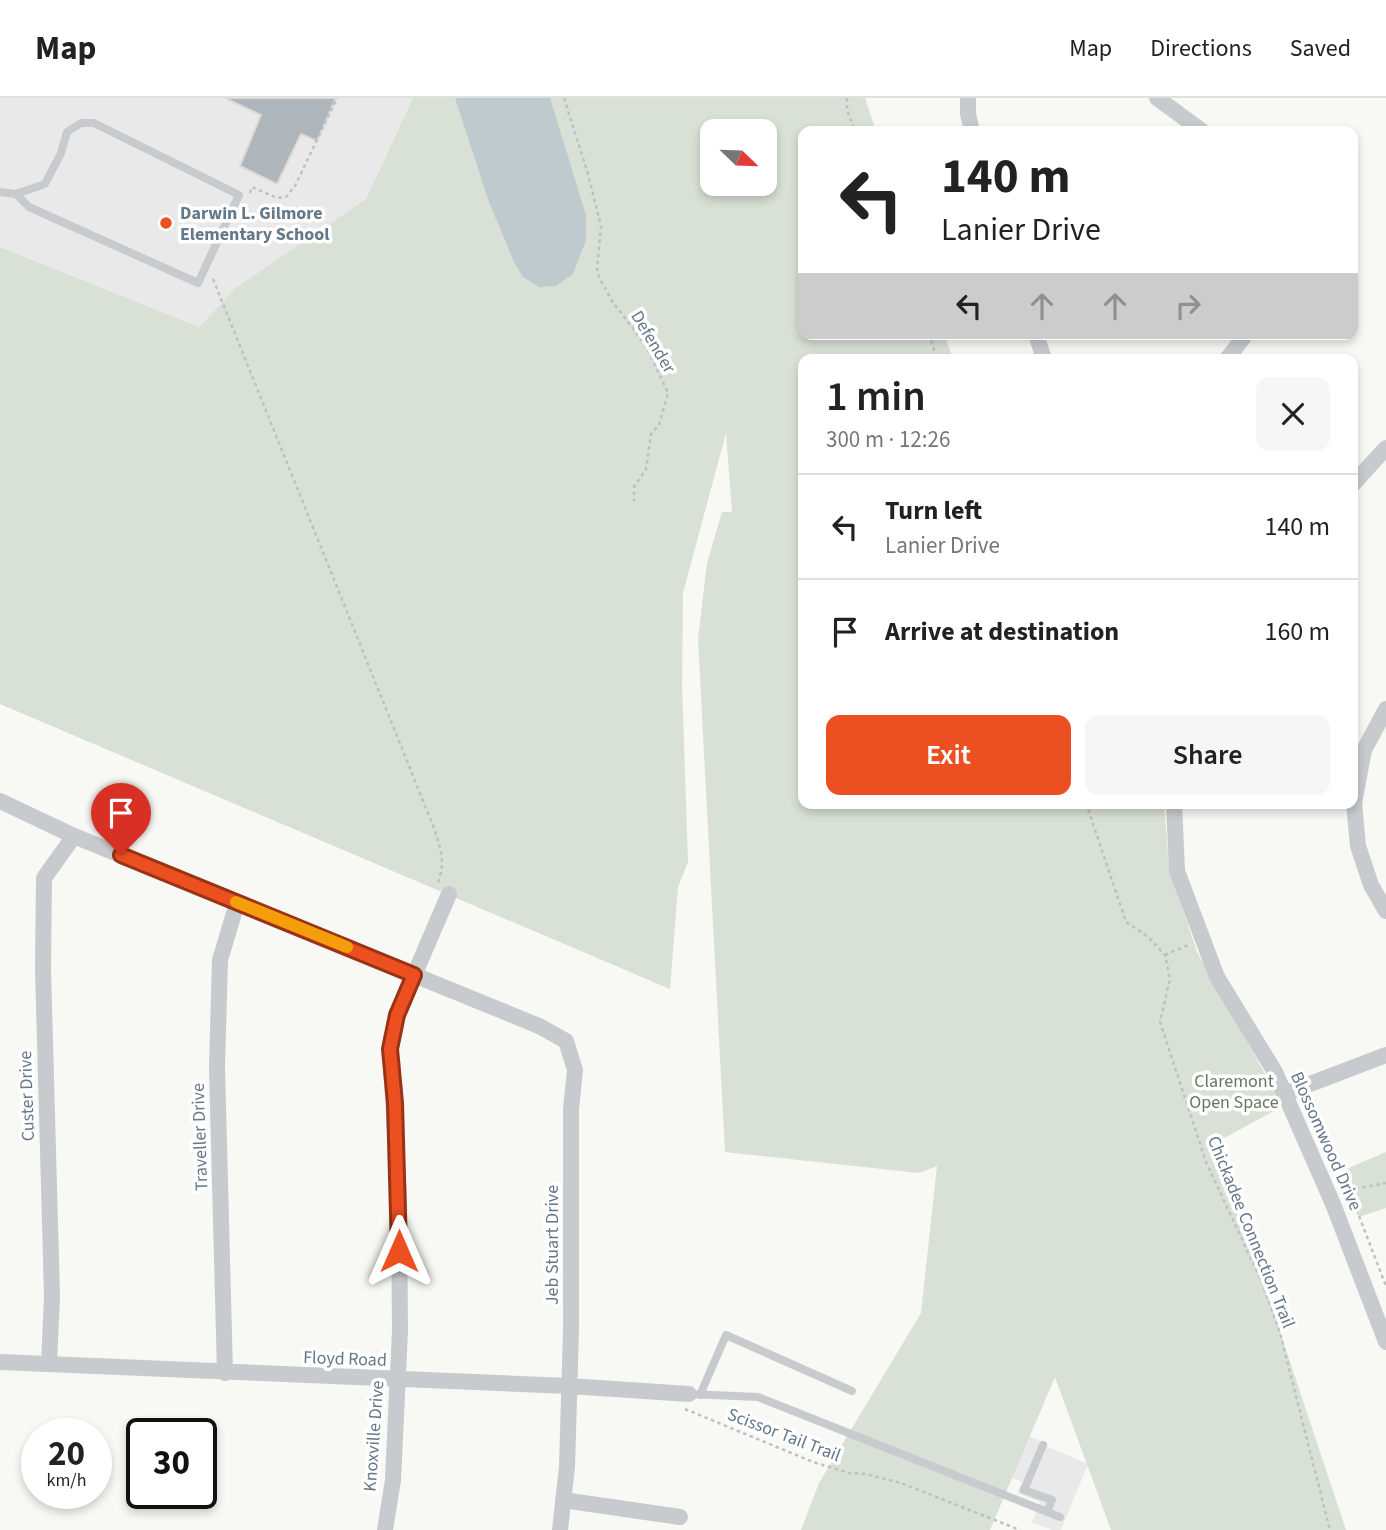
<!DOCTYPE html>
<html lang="en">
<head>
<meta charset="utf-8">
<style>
  :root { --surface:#fff; --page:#f6f6f6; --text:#222; --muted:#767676; --line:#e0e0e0; --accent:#ec4f20 }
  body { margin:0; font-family:"Source Sans 3",sans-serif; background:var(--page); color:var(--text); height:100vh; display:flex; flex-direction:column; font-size:26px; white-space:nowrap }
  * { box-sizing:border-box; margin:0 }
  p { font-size:23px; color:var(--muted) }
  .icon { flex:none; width:38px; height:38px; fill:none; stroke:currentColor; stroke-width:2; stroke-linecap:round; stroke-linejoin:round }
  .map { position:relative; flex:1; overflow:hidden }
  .sheet { position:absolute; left:798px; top:256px; width:560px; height:455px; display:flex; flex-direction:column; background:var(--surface); border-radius:14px; box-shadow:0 4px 10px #0003 }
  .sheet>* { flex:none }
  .banner { position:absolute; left:798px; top:28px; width:560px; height:214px; border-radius:14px; box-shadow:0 4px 10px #0003; background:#fff; color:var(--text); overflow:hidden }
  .needle { width:46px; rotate:113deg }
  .fabs { position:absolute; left:700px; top:21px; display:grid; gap:14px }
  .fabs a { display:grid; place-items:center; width:77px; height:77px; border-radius:14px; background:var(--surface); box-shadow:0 4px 10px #0003; font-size:35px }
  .speed { position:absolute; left:21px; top:1320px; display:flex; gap:14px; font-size:35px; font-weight:700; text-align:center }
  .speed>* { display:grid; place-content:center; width:91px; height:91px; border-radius:50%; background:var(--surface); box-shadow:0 4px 10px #0003; line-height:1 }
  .speed small { font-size:18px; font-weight:400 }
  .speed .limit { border:4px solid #111; border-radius:10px; background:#fff; color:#111 }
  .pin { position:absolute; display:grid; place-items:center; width:60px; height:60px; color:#fff; margin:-72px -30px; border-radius:50% 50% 50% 0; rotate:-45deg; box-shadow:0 0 7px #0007 }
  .pin .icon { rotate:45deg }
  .me { position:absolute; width:77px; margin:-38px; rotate:0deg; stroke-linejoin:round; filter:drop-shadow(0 0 5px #0008) }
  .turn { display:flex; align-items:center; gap:24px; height:147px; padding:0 28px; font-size:32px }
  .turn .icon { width:91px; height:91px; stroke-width:2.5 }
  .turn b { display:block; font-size:49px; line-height:60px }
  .lanes { display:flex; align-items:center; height:66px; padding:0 28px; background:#0003; justify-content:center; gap:35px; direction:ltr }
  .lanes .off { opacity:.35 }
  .round { display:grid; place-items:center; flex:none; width:74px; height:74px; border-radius:14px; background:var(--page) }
  .headline { display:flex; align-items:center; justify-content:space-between; height:119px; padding:0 28px }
  h1 { font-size:42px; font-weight:600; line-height:52px }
  .cta { display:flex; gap:14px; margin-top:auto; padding:14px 28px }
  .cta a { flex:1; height:80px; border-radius:14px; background:var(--accent); color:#fff; font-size:28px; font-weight:600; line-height:80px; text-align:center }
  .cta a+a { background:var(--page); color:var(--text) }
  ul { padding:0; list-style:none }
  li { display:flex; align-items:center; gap:21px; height:105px; padding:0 28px; border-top:2px solid var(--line) }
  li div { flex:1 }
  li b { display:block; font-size:26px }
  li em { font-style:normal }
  header { display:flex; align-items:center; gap:42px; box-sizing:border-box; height:98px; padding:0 35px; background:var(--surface); border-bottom:2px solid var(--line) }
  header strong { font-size:33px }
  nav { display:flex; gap:38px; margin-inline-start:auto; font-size:24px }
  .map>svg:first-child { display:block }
  .built { fill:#e8e9e8 }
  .green { fill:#d9e0d5; fill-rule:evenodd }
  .water { fill:#bfcace }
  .building { fill:#aeb6bc; stroke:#d9d9d7; stroke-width:2 }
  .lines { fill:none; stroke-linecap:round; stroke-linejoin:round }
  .path { stroke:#bec1c3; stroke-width:2.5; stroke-dasharray:3.5 3.5; stroke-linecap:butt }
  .lane { stroke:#c7cbce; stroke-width:8 }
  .street { stroke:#c7cbce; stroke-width:16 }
  .route-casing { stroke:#993315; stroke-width:18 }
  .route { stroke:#ec4f20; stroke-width:12 }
  .slow { stroke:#f59e0b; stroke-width:12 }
  .poi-dot { fill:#ec4f20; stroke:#fff; stroke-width:2.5 }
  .labels { text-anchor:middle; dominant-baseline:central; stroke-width:7; stroke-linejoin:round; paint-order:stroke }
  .poi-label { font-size:18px; font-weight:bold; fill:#657887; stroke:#fff; text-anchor:start }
  .street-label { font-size:18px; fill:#657887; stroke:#fff }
  .park-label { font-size:18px; fill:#657960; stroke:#fff }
</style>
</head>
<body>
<header>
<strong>Map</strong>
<nav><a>Map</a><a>Directions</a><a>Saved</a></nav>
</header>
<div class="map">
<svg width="1386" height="1432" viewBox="0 0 1386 1432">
  <rect width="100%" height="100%" fill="#f8f8f4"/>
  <path class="built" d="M0,0H413L366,101L236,191L199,229L0,149Z
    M1026,1337L1041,1343V1346L1088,1366L1061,1432H1052L1032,1424L1040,1404L1017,1395L1022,1384L1010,1379Z"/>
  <path class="green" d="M413,0H865L876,33H803V236H944L953,261H803V705H1164L1169,770L1197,854L1283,1008L1217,1044L1346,1432H1111L1055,1279L990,1432H801L819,1385L921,1215L937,1068L919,1075L725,1054L698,541L707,465L722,414H732L726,335L683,495L682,587L688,764L678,789L670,891L0,606V149L199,229L236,190L366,101ZM712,33H765V86H712Z
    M1386,1054V1110L1359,1119L1337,1075Z"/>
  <path class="water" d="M455,0H550L586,117V142L573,176L556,188L539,189L523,179L514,164L489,104Z"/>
  <path class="building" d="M225,0H336L317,43L301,36L277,86L240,68L261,17Z"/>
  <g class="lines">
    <path class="path" d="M564,0L588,76L601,128L597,172L599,179L612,203L646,248L668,295L659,327L651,336L646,371L634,389V403
      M847,0V12L855,33
      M250,95L252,89L277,100L286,99L295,88L337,0
      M213,181L434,730C441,751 446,766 437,787
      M929,236L937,261
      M1086,705L1126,824L1147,838L1165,857L1170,881L1160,924L1206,1064L1261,1182L1280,1235L1330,1432
      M1165,857L1188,847
      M1306,1004L1310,1008L1349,1092L1386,1085
      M1349,1092L1386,1188
      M685,1311L813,1364L849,1375L866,1376L901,1385L1020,1432"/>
    <path class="lane" d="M0,94L16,96L45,86L61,55L67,34L81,25H94L239,97L198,185L29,109L16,96
      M689,1296L758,1299L1060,1419
      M700,1297L726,1237L852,1293
      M1043,1347L1024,1392L1052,1402L1047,1414"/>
    <path class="street" d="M968,0V16L972,33
      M1157,0L1202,33
      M1036,236L1044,261
      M1227,261L1246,236
      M1353,386L1386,350
      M1386,611L1364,652L1354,705L1358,748L1371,787L1386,813
      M0,703L74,738L539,928L566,943L575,972L571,1011V1232L567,1369L560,1432
      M1174,705L1177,773L1217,879L1275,974L1333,1106L1386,1244
      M1284,996L1386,957
      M0,1264L569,1288L689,1296
      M49,1266L52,1198L43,871L44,780L74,738
      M225,1275L217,969L220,862L237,805
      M563,1402L680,1419
      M385,1432L393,1382L400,1233L399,1100L390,951L397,917L449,796"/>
  </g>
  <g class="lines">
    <defs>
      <path id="route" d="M121,757L414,877L397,917L390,951L395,1005L399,1153"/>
    </defs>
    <use href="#route" class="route-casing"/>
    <use href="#route" class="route"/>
    <path class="slow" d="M236,804L347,849"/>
  </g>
  <circle class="poi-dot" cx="166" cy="125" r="7"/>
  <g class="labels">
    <g class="poi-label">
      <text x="180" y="115">Darwin L. Gilmore<tspan x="180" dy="21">Elementary School</tspan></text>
    </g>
    <g class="street-label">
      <text transform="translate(653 244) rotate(59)">Defender</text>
      <text transform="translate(27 998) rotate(-92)">Custer Drive</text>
      <text transform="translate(200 1039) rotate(-92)">Traveller Drive</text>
      <text transform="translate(1326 1043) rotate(66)">Blossomwood Drive</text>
      <text transform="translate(1251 1134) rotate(68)">Chickadee Connection Trail</text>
      <text transform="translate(552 1147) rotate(-90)">Jeb Stuart Drive</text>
      <text transform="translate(345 1261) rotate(2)">Floyd Road</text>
      <text transform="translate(784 1337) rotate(21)">Scissor Tail Trail</text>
      <text transform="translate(374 1338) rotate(-86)">Knoxville Drive</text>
    </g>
    <g class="park-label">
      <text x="1234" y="983">Claremont<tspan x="1234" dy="21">Open Space</tspan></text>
    </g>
  </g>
</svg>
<div class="fabs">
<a><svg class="needle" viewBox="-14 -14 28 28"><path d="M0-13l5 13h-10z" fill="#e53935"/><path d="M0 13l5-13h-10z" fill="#767676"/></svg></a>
</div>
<div class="speed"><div>20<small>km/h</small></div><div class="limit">30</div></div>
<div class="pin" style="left:121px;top:757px;background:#d93025"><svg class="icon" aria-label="arrive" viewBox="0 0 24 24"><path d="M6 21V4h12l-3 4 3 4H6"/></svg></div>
<svg class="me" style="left:399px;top:1153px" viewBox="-20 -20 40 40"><path d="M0-17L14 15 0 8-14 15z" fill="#ec4f20" stroke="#fff" stroke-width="4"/></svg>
<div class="banner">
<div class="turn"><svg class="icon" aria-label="left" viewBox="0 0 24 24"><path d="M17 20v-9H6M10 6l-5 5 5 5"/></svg><div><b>140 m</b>Lanier Drive</div></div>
<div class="lanes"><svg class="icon" aria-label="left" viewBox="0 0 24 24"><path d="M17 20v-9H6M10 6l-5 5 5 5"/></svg><svg class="icon off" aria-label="ahead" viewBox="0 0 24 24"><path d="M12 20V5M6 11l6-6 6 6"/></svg><svg class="icon off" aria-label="ahead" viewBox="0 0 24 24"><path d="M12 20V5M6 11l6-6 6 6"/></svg><svg class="icon off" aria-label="right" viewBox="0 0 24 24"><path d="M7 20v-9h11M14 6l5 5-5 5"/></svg></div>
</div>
<section class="sheet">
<div class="headline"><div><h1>1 min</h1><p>300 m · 12:26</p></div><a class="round"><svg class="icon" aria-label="close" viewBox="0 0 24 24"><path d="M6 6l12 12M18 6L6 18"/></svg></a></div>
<ul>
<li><svg class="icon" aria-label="left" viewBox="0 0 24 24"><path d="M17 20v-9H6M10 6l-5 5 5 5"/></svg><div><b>Turn left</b><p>Lanier Drive</p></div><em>140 m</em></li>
<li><svg class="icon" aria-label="arrive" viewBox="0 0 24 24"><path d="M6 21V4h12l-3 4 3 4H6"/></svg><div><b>Arrive at destination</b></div><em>160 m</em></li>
</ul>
<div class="cta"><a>Exit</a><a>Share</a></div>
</section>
</div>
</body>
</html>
